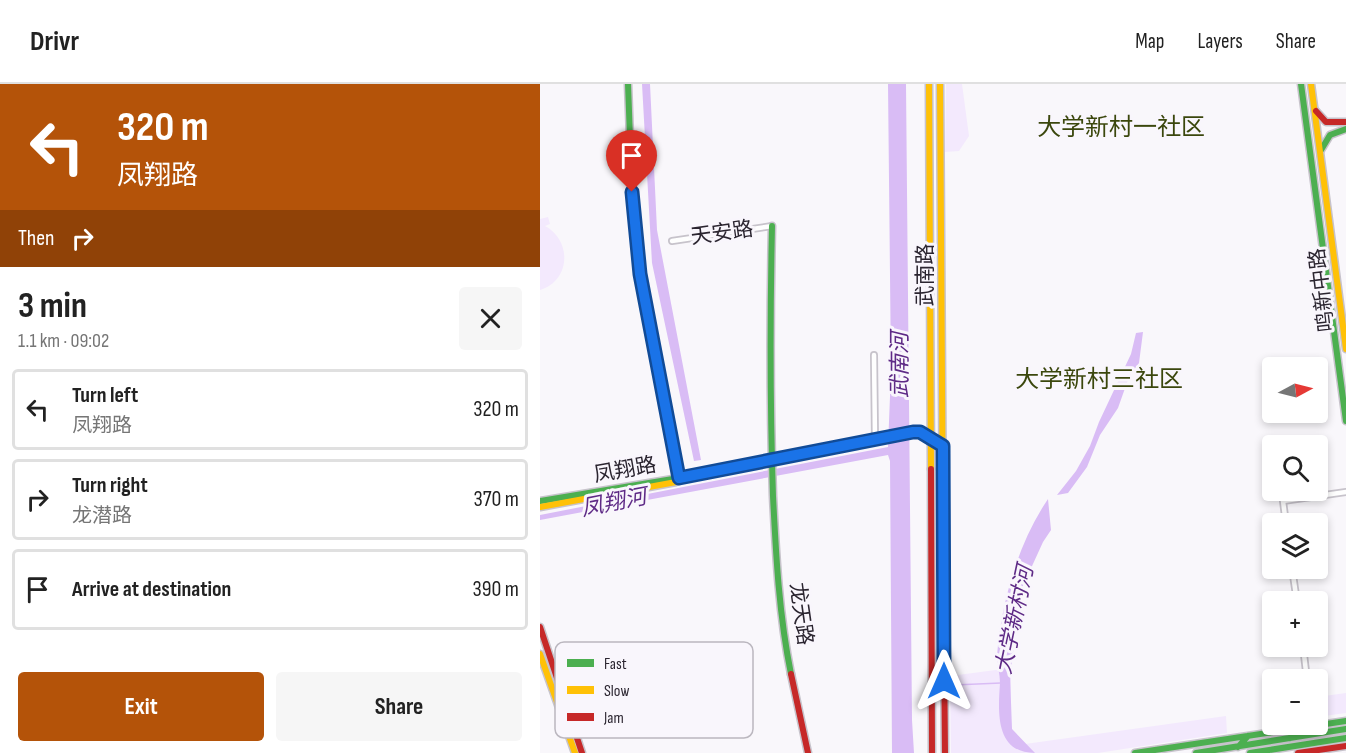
<!DOCTYPE html>
<html lang="en">
<head>
<meta charset="utf-8">
<style>
  :root { --surface:#fff; --page:#f6f6f6; --text:#222; --muted:#767676; --line:#e0e0e0; --accent:#b45309 }
  body { margin:0; font-family:"Sofia Sans Condensed","Noto Sans SC",sans-serif; background:var(--page); color:var(--text); height:100vh; display:flex; flex-direction:column; font-size:22px; white-space:nowrap }
  * { box-sizing:border-box; margin:0 }
  p { font-size:20px; color:var(--muted) }
  .icon { flex:none; width:33px; height:33px; fill:none; stroke:currentColor; stroke-width:2; stroke-linecap:round; stroke-linejoin:round }
  .map { position:relative; flex:1; overflow:hidden }
  .drawer { display:flex; flex-direction:column; background:var(--surface); width:540px }
  .drawer>* { flex:none }
  .hud { background:#b45309; color:#fff; overflow:hidden }
  .needle { width:39px; rotate:83deg }
  .buttons { position:absolute; left:722px; top:273px; display:grid; gap:12px }
  .buttons a { display:grid; place-items:center; width:66px; height:66px; border-radius:6px; background:var(--surface); box-shadow:0 3px 9px #0003; font-size:30px }
  .pin { position:absolute; display:grid; place-items:center; width:51px; height:51px; color:#fff; margin:-62px -26px; border-radius:50% 50% 50% 0; rotate:-45deg; box-shadow:0 0 6px #0007 }
  .pin .icon { rotate:45deg }
  .me { position:absolute; width:66px; margin:-33px; rotate:0deg; stroke-linejoin:round; filter:drop-shadow(0 0 4px #0008) }
  .turn { display:flex; align-items:center; gap:21px; height:126px; padding:0 18px; font-size:27px }
  .turn .icon { width:78px; height:78px; stroke-width:2.5 }
  .turn b { display:block; font-size:42px; line-height:51px }
  .then { display:flex; align-items:center; height:57px; padding:0 18px; background:#0003; gap:12px; font-size:22px }
  .round { display:grid; place-items:center; flex:none; width:63px; height:63px; border-radius:6px; background:var(--page) }
  .summary { display:flex; align-items:center; justify-content:space-between; height:102px; padding:0 18px }
  h1 { font-size:36px; font-weight:700; line-height:45px }
  .action { display:flex; gap:12px; margin-top:auto; padding:12px 18px }
  .action a { flex:1; height:69px; border-radius:6px; background:var(--accent); color:#fff; font-size:24px; font-weight:700; line-height:69px; text-align:center }
  .action a+a { background:var(--page); color:var(--text) }
  ul { padding:0; list-style:none }
  li { display:flex; align-items:center; gap:18px; height:81px; margin:0 12px 9px; padding:0 6px; border:3px solid var(--line); border-radius:6px }
  li div { flex:1 }
  li b { display:block; font-size:22px }
  li em { font-style:normal }
  header { display:flex; align-items:center; gap:36px; box-sizing:border-box; height:84px; padding:0 30px; background:var(--surface); border-bottom:2px solid var(--line) }
  header strong { font-size:28px }
  nav { display:flex; gap:33px; margin-inline-start:auto; font-size:21px }
  main { display:flex; flex:1; min-height:0 }
  .map>svg:first-child { display:block }
  .green { fill:#f3e9fd }
  .water { fill:#d9bcf5 }
  .lines { fill:none; stroke-linecap:round; stroke-linejoin:round }
  .stream { stroke:#d9bcf5; stroke-width:1.5 }
  .street-casing { stroke:#c7c3cb; stroke-width:8 }
  .fast-casing { stroke:#c7c3cb; stroke-width:9 }
  .slow-casing { stroke:#c7c3cb; stroke-width:9 }
  .jam-casing { stroke:#c7c3cb; stroke-width:9 }
  .street { stroke:#fefefe; stroke-width:4.5 }
  .fast { stroke:#4caf50; stroke-width:6 }
  .slow { stroke:#ffc107; stroke-width:6 }
  .jam { stroke:#c62828; stroke-width:6 }
  .route-casing { stroke:#114b97; stroke-width:15 }
  .route { stroke:#1a73e8; stroke-width:10 }
  .labels { text-anchor:middle; dominant-baseline:central; stroke-width:6; stroke-linejoin:round; paint-order:stroke }
  .street-label { font-size:21px; fill:#2b2530; stroke:#f9f6fc }
  .water-label { font-size:22px; font-style:italic; fill:#5e2a86; stroke:#f9f6fc }
  .quarter-label { font-size:24px; fill:#3b470d; stroke:#f9f6fc }
  .key { fill:#f9f6fc; stroke:#bbb7bf; stroke-width:1.5 }
  .key-label { font-size:16px; fill:#2b2530 }
</style>
</head>
<body>
<header>
<strong>Drivr</strong>
<nav><a>Map</a><a>Layers</a><a>Share</a></nav>
</header>
<main>
<section class="drawer">
<div class="hud">
<div class="turn"><svg class="icon" aria-label="left" viewBox="0 0 24 24"><path d="M17 20v-9H6M10 6l-5 5 5 5"/></svg><div><b>320 m</b>凤翔路</div></div>
<div class="then">Then<svg class="icon" aria-label="right" viewBox="0 0 24 24"><path d="M7 20v-9h11M14 6l5 5-5 5"/></svg></div>
</div>
<div class="summary"><div><h1>3 min</h1><p>1.1 km · 09:02</p></div><a class="round"><svg class="icon" aria-label="close" viewBox="0 0 24 24"><path d="M6 6l12 12M18 6L6 18"/></svg></a></div>
<ul>
<li><svg class="icon" aria-label="left" viewBox="0 0 24 24"><path d="M17 20v-9H6M10 6l-5 5 5 5"/></svg><div><b>Turn left</b><p>凤翔路</p></div><em>320 m</em></li>
<li><svg class="icon" aria-label="right" viewBox="0 0 24 24"><path d="M7 20v-9h11M14 6l5 5-5 5"/></svg><div><b>Turn right</b><p>龙潜路</p></div><em>370 m</em></li>
<li><svg class="icon" aria-label="arrive" viewBox="0 0 24 24"><path d="M6 21V4h12l-3 4 3 4H6"/></svg><div><b>Arrive at destination</b></div><em>390 m</em></li>
</ul>
<div class="action"><a>Exit</a><a>Share</a></div>
</section>
<div class="map">
<svg width="806" height="669" viewBox="0 0 806 669">
  <rect width="100%" height="100%" fill="#f9f7fb"/>
  <path class="green" d="M406,0H422L429,52L419,67L405,68Z
    M8,133L10,140L5,142C32,156 31,197 0,206V135Z
    M471,584V639L472,645L485,660L686,632L687,649L558,669H411L410,592Z
    M806,609V629L777,633V613Z"/>
  <path class="water" d="M102,0H110L117,146L161,376L154,377L112,179Z
    M348,0H366L372,636L374,669H352L350,377L348,371L0,436V431L348,363L351,287Z
    M603,248L599,279L589,293L578,324L560,351L547,383L528,409L517,411L536,387L550,362L559,338L591,270L596,249Z
    M508,415L511,446L503,458L482,504L470,591L472,645L495,669C455,669 458,628 460,599C460,590 457,581 457,572C461,519 478,459 508,415Z"/>
  <g class="lines">
    <path class="stream" d="M414,601L461,599"/>
    <defs>
      <path id="street" d="M132,157L232,142
        M334,271L335,355
        M746,440L743,417L806,408
        M752,484L757,518
        M763,562L767,596"/>
      <path id="fast" d="M88,0L92,108L100,190L139,397
        M761,0L806,337
        M781,66L790,51L806,45
        M232,142C230,232 230,322 233,412C236,472 239,531 251,590
        M0,417L139,394L281,366
        M750,654L756,644L768,650
        M698,663L708,652
        M595,669L806,637
        M656,669L806,645
        M710,669L806,654"/>
      <path id="slow" d="M389,0L391,385
        M400,0L403,446
        M771,0L806,265
        M281,366L373,348L385,351L403,362
        M0,423L136,398
        M0,570L35,669"/>
      <path id="jam" d="M776,27L786,38H806
        M391,385L392,669
        M403,446L405,669
        M0,543L42,669
        M251,590L268,669
        M758,669L806,662"/>
    </defs>
    <use href="#street" class="street-casing"/>
    <use href="#fast" class="fast-casing"/>
    <use href="#slow" class="slow-casing"/>
    <use href="#jam" class="jam-casing"/>
    <use href="#street" class="street"/>
    <use href="#fast" class="fast"/>
    <use href="#slow" class="slow"/>
    <use href="#jam" class="jam"/>
  </g>
  <g class="lines">
    <defs>
      <path id="route" d="M92,108L100,190L139,394L373,348H380L403,362L404,597"/>
    </defs>
    <use href="#route" class="route-casing"/>
    <use href="#route" class="route"/>
  </g>
  <g class="labels">
    <g class="street-label">
      <text transform="translate(182 149) rotate(-8)">天安路</text>
      <text transform="translate(385 191) rotate(-90)">武南路</text>
      <text transform="translate(782 206) rotate(-97)">鸣新中路</text>
      <text transform="translate(85 386) rotate(-10)">凤翔路</text>
      <text transform="translate(261 530) rotate(82)">龙天路</text>
    </g>
    <g class="water-label">
      <text transform="translate(360 281) rotate(-90)">武南河</text>
      <text transform="translate(74 419) rotate(-11)">凤翔河</text>
      <text transform="translate(475 536) rotate(-78)">大学新村河</text>
    </g>
    <g class="quarter-label">
      <text x="581" y="43">大学新村一社区</text>
      <text x="559" y="295">大学新村三社区</text>
    </g>
  </g>
  <rect x="15" y="558" width="198" height="96" rx="9" class="key"/>
  <rect x="27" y="575" width="27" height="8" fill="#4caf50"/>
  <rect x="27" y="602" width="27" height="8" fill="#ffc107"/>
  <rect x="27" y="629" width="27" height="8" fill="#c62828"/>
  <g class="key-label">
    <text x="64" y="585">Fast</text>
    <text x="64" y="612">Slow</text>
    <text x="64" y="639">Jam</text>
  </g>
</svg>
<div class="buttons">
<a><svg class="needle" viewBox="-14 -14 28 28"><path d="M0-13l5 13h-10z" fill="#e53935"/><path d="M0 13l5-13h-10z" fill="#767676"/></svg></a>
<a><svg class="icon" aria-label="search" viewBox="0 0 24 24"><circle cx="10" cy="10" r="6"/><path d="M15 15l6 6"/></svg></a>
<a><svg class="icon" aria-label="layers" viewBox="0 0 24 24"><path d="M12 4l9 5-9 5-9-5zM3 14l9 5 9-5"/></svg></a>
<a>+</a>
<a>−</a>
</div>
<div class="pin" style="left:92px;top:108px;background:#d93025"><svg class="icon" aria-label="arrive" viewBox="0 0 24 24"><path d="M6 21V4h12l-3 4 3 4H6"/></svg></div>
<svg class="me" style="left:404px;top:597px" viewBox="-20 -20 40 40"><path d="M0-17L14 15 0 8-14 15z" fill="#1a73e8" stroke="#fff" stroke-width="4"/></svg>
</div>
</main>
</body>
</html>
